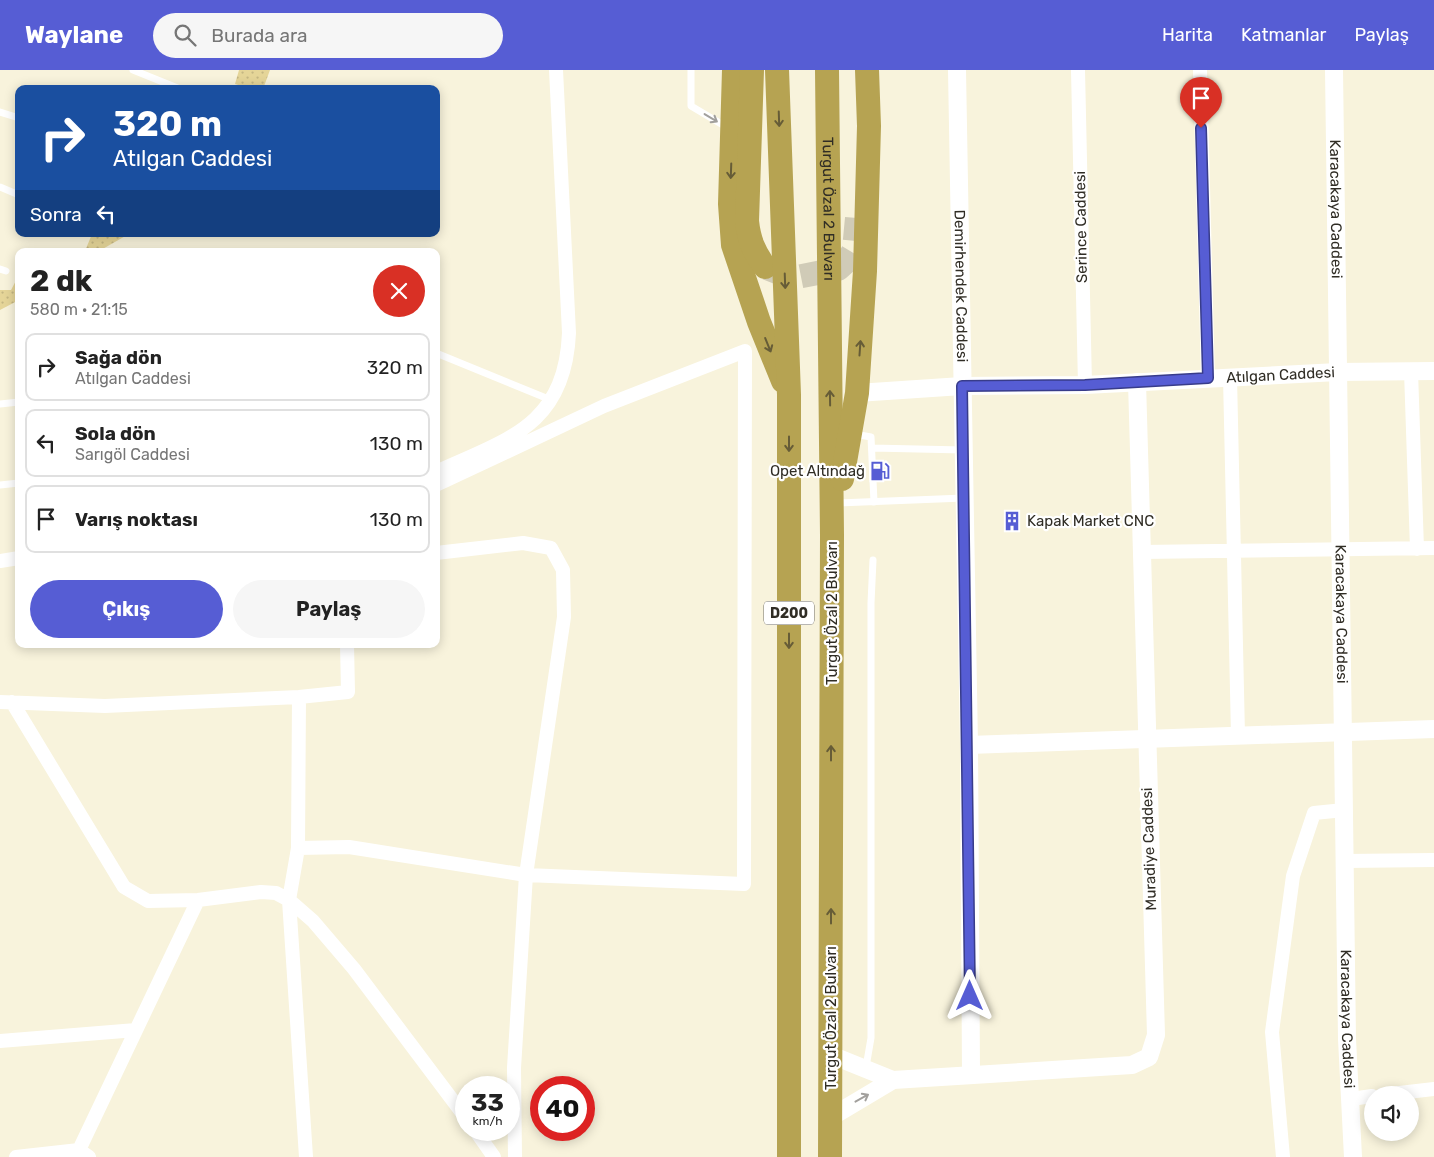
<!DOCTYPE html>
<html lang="tr">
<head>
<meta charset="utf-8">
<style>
  :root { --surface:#fff; --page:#f6f6f6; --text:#222; --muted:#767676; --line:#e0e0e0; --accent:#565dd4 }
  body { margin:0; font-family:Rubik,sans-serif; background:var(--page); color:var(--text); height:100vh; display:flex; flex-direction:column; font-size:19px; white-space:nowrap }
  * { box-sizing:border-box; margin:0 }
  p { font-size:16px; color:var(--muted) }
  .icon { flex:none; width:28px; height:28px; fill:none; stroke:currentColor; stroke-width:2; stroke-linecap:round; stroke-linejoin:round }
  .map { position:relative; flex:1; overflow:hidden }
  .side { position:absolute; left:15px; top:178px; width:425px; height:400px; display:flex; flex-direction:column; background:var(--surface); border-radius:10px; box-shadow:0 2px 12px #0003 }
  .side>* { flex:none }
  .hud { position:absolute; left:15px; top:15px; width:425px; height:152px; border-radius:10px; box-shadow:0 2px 12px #0003; background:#1a4fa0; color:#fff; overflow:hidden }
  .fabs { position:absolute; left:1364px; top:1016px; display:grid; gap:10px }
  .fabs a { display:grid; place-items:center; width:55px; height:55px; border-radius:50%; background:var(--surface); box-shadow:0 2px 12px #0003; font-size:25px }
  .speed { position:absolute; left:455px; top:1006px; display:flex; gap:10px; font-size:25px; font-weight:700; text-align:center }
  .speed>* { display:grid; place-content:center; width:65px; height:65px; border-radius:50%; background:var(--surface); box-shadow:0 2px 12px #0003; line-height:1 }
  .speed small { font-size:12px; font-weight:400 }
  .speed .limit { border:8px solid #d22; background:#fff; color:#111 }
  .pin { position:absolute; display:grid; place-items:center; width:42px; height:42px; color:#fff; margin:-51px -21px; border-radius:50% 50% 50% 0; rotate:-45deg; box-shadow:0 0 5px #0007 }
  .pin .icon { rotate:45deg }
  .me { position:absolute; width:55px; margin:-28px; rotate:0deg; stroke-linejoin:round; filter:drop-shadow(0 0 4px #0008) }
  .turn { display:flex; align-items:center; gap:18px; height:105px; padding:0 15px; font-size:22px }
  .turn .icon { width:65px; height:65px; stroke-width:2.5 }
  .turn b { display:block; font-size:35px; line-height:42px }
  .then { display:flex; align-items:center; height:48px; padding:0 15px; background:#0003; gap:10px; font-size:19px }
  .round { display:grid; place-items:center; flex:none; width:52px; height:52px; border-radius:26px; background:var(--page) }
  .head { display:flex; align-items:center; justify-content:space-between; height:85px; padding:0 15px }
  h1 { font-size:30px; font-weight:700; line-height:38px }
  .cta { display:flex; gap:10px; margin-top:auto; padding:10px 15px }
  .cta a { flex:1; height:58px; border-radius:30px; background:var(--accent); color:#fff; font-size:20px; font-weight:700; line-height:58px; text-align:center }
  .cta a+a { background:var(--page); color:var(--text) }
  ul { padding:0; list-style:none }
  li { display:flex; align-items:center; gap:15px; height:68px; margin:0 10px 8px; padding:0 5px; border:2px solid var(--line); border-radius:10px }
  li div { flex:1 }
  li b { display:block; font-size:19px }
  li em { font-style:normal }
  header { display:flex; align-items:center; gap:30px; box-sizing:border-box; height:70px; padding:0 25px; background:var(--accent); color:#fff }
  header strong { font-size:24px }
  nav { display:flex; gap:28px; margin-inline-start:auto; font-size:18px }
  .search { width:350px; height:45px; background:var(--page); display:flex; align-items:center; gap:12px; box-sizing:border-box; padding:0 18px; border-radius:28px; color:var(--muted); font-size:19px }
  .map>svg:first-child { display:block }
  .grass { fill:url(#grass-dots) }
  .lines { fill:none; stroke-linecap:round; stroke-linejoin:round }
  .trunk-tunnel { stroke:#d0cbb7; stroke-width:24; stroke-dasharray:24 12; stroke-linecap:butt }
  .service { stroke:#fff; stroke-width:7 }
  .minor { stroke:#fff; stroke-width:14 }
  .tertiary { stroke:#fff; stroke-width:18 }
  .trunk { stroke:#b6a352; stroke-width:24 }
  .oneway { stroke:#a2a09d }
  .oneway2 { stroke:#665c37 }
  .route-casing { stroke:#383c8a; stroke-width:12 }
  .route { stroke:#565dd4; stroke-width:9 }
  .labels { text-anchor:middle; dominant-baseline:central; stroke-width:4.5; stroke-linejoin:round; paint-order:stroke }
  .shield { fill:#fff; stroke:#6e6c66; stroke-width:1 }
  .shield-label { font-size:14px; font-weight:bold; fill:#302d25 }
  .street-label { font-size:15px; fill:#302d25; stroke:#fff }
  .poi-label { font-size:15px; fill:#302d25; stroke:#fff; text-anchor:end }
</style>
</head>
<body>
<header>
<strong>Waylane</strong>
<div class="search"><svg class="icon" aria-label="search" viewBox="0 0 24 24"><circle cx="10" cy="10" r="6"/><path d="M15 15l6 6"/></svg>Burada ara</div>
<nav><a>Harita</a><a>Katmanlar</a><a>Paylaş</a></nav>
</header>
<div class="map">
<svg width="1434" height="1087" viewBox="0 0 1434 1087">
  <defs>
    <pattern id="grass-dots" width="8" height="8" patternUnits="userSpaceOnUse" patternTransform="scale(1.25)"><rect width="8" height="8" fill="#e5d598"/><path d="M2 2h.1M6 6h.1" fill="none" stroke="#c5b783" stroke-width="1.8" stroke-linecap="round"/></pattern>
  </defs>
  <rect width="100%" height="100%" fill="#f8f3dc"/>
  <path class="grass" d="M239,0H270L263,19H251L235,14Z
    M92,164H129L99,181H85Z
    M19,205V230L0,240V220H11Z"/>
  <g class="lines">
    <path class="trunk-tunnel" d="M767,198L792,208L838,199L848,190L854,180L857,148"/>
    <path class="service" d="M133,0L180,19
      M691,0V36L728,58
      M0,42L19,48
      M0,117L19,125
      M0,199L6,201
      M436,283L551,330
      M0,334L19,332
      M854,364L871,367L874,432
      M872,378L963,380
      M0,415L19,413
      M838,433L964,428
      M866,997L871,968V533L873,490"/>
    <path class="minor" d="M1078,0L1085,315
      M1200,0L1208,309
      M1411,301L1417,479
      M1230,307L1238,665
      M436,402C509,369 565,355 569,263L556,0
      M1141,482L1434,478
      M436,483L523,473L551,478L563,500L564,547L526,805L514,998L515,1087
      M0,491L19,488
      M299,627L298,778L289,830L306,1087
      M0,632L105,636L299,627L348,622L347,574
      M12,632L124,817L148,831L198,830L261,822L276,823L289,830L313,851L354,899L466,1048
      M298,778L349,777L526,805L744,814L745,281L604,336L436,415
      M1345,791L1434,790
      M0,971L136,960
      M1382,1025L1434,1019
      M1351,1029L1372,1026
      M475,1060L494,1087
      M16,1087L79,1080
      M89,1087L79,1080L198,830
      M1283,1087L1272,962L1293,806L1314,743L1344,740"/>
    <g class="tertiary">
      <path id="s1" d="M957,0L969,675L971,1004"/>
      <path id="s2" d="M1334,0L1347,969L1353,1087"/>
      <path id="s3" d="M857,323L962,316L1085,315L1338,302L1434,301"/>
      <path d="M969,675L1434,659"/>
      <path d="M831,985L893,1010"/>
      <path d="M831,1047L893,1010L1132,995L1149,987L1156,965L1137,312"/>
    </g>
    <g class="trunk">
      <path d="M734,0L730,134L733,175L759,252L783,311"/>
      <path d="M752,0L747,151C749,170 754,182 765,197"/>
      <path d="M777,0L789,325V1087"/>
      <path id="s4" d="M827,0L832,465L830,1087"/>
      <path d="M842,409L857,323L865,201L869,56L867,0"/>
    </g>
  </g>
  <defs><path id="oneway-shaft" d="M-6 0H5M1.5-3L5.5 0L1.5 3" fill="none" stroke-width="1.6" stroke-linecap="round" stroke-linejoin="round" transform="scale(1.25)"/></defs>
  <g class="oneway">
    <use href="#oneway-shaft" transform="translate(711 48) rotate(31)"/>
    <use href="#oneway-shaft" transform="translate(862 1028) rotate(-29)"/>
  </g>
  <g class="oneway2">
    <use href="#oneway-shaft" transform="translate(779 49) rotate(88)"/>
    <use href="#oneway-shaft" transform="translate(731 101) rotate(92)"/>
    <use href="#oneway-shaft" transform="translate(785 211) rotate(88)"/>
    <use href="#oneway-shaft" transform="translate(768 275) rotate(68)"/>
    <use href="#oneway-shaft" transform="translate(860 278) rotate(-86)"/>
    <use href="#oneway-shaft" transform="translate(830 328) rotate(-91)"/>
    <use href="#oneway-shaft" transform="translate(789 374) rotate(90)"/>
    <use href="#oneway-shaft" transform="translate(789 571) rotate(90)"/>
    <use href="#oneway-shaft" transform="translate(831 683) rotate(-90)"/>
    <use href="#oneway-shaft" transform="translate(831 846) rotate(-90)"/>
  </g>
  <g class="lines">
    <defs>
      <path id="route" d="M970,926L962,316L1085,315L1208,308L1201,58"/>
    </defs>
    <use href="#route" class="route-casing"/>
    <use href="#route" class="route"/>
  </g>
  <defs>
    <symbol id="fuel-bare" viewBox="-9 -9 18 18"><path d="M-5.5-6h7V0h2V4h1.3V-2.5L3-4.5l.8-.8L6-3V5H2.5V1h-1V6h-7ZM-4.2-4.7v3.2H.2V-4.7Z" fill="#565dd4" stroke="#fff" stroke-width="2.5" paint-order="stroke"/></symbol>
    <symbol id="building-bare" viewBox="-9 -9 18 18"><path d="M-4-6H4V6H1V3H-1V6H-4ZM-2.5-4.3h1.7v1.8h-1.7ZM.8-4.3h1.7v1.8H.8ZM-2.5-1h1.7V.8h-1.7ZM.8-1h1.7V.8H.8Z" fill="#565dd4" stroke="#fff" stroke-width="2.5" paint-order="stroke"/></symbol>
  </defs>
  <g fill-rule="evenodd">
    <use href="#fuel-bare" x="866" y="387" width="28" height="28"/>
    <use href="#building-bare" x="998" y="437" width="28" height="28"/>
  </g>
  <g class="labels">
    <rect class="shield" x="764" y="531.5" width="50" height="23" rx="4"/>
    <g class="shield-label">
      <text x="789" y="543">D200</text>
    </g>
    <g class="street-label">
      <text stroke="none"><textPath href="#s4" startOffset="139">Turgut Özal 2 Bulvarı</textPath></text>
      <text stroke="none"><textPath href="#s2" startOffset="139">Karacakaya Caddesi</textPath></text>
      <text transform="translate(1081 157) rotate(-91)">Serince Caddesi</text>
      <text stroke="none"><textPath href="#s1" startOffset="216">Demirhendek Caddesi</textPath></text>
      <text stroke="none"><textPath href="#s3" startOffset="424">Atılgan Caddesi</textPath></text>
      <text transform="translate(832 543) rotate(-90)">Turgut Özal 2 Bulvarı</text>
      <text stroke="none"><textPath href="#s2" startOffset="544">Karacakaya Caddesi</textPath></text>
      <text transform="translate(1149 779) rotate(-92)">Muradiye Caddesi</text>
      <text transform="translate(831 948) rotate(-90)">Turgut Özal 2 Bulvarı</text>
      <text stroke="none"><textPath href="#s2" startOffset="949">Karacakaya Caddesi</textPath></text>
    </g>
    <g class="poi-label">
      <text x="865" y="401">Opet Altındağ</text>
      <text x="1027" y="451" text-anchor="start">Kapak Market CNC</text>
    </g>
  </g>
</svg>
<div class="fabs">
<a><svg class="icon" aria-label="sound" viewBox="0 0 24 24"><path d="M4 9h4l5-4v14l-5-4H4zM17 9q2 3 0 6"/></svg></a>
</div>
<div class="speed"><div>33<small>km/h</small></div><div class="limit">40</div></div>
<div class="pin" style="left:1201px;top:58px;background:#d93025"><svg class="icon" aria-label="arrive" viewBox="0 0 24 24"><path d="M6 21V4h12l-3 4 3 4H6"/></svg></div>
<svg class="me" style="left:970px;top:926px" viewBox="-20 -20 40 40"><path d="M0-17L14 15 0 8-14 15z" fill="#565dd4" stroke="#fff" stroke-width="4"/></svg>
<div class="hud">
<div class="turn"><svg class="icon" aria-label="right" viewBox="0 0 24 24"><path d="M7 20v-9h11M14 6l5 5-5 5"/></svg><div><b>320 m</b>Atılgan Caddesi</div></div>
<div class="then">Sonra<svg class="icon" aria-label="left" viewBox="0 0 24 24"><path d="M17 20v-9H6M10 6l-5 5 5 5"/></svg></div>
</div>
<section class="side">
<div class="head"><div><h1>2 dk</h1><p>580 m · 21:15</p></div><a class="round" style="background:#d93025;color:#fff"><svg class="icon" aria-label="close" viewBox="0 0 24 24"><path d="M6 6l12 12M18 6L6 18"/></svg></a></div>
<ul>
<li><svg class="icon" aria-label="right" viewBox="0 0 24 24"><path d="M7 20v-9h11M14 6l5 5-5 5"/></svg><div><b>Sağa dön</b><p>Atılgan Caddesi</p></div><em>320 m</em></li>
<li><svg class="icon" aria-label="left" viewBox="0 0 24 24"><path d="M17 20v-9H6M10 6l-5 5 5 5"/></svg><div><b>Sola dön</b><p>Sarıgöl Caddesi</p></div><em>130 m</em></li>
<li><svg class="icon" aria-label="arrive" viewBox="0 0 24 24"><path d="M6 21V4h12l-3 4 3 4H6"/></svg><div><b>Varış noktası</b></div><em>130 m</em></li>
</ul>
<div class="cta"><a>Çıkış</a><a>Paylaş</a></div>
</section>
</div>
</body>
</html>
